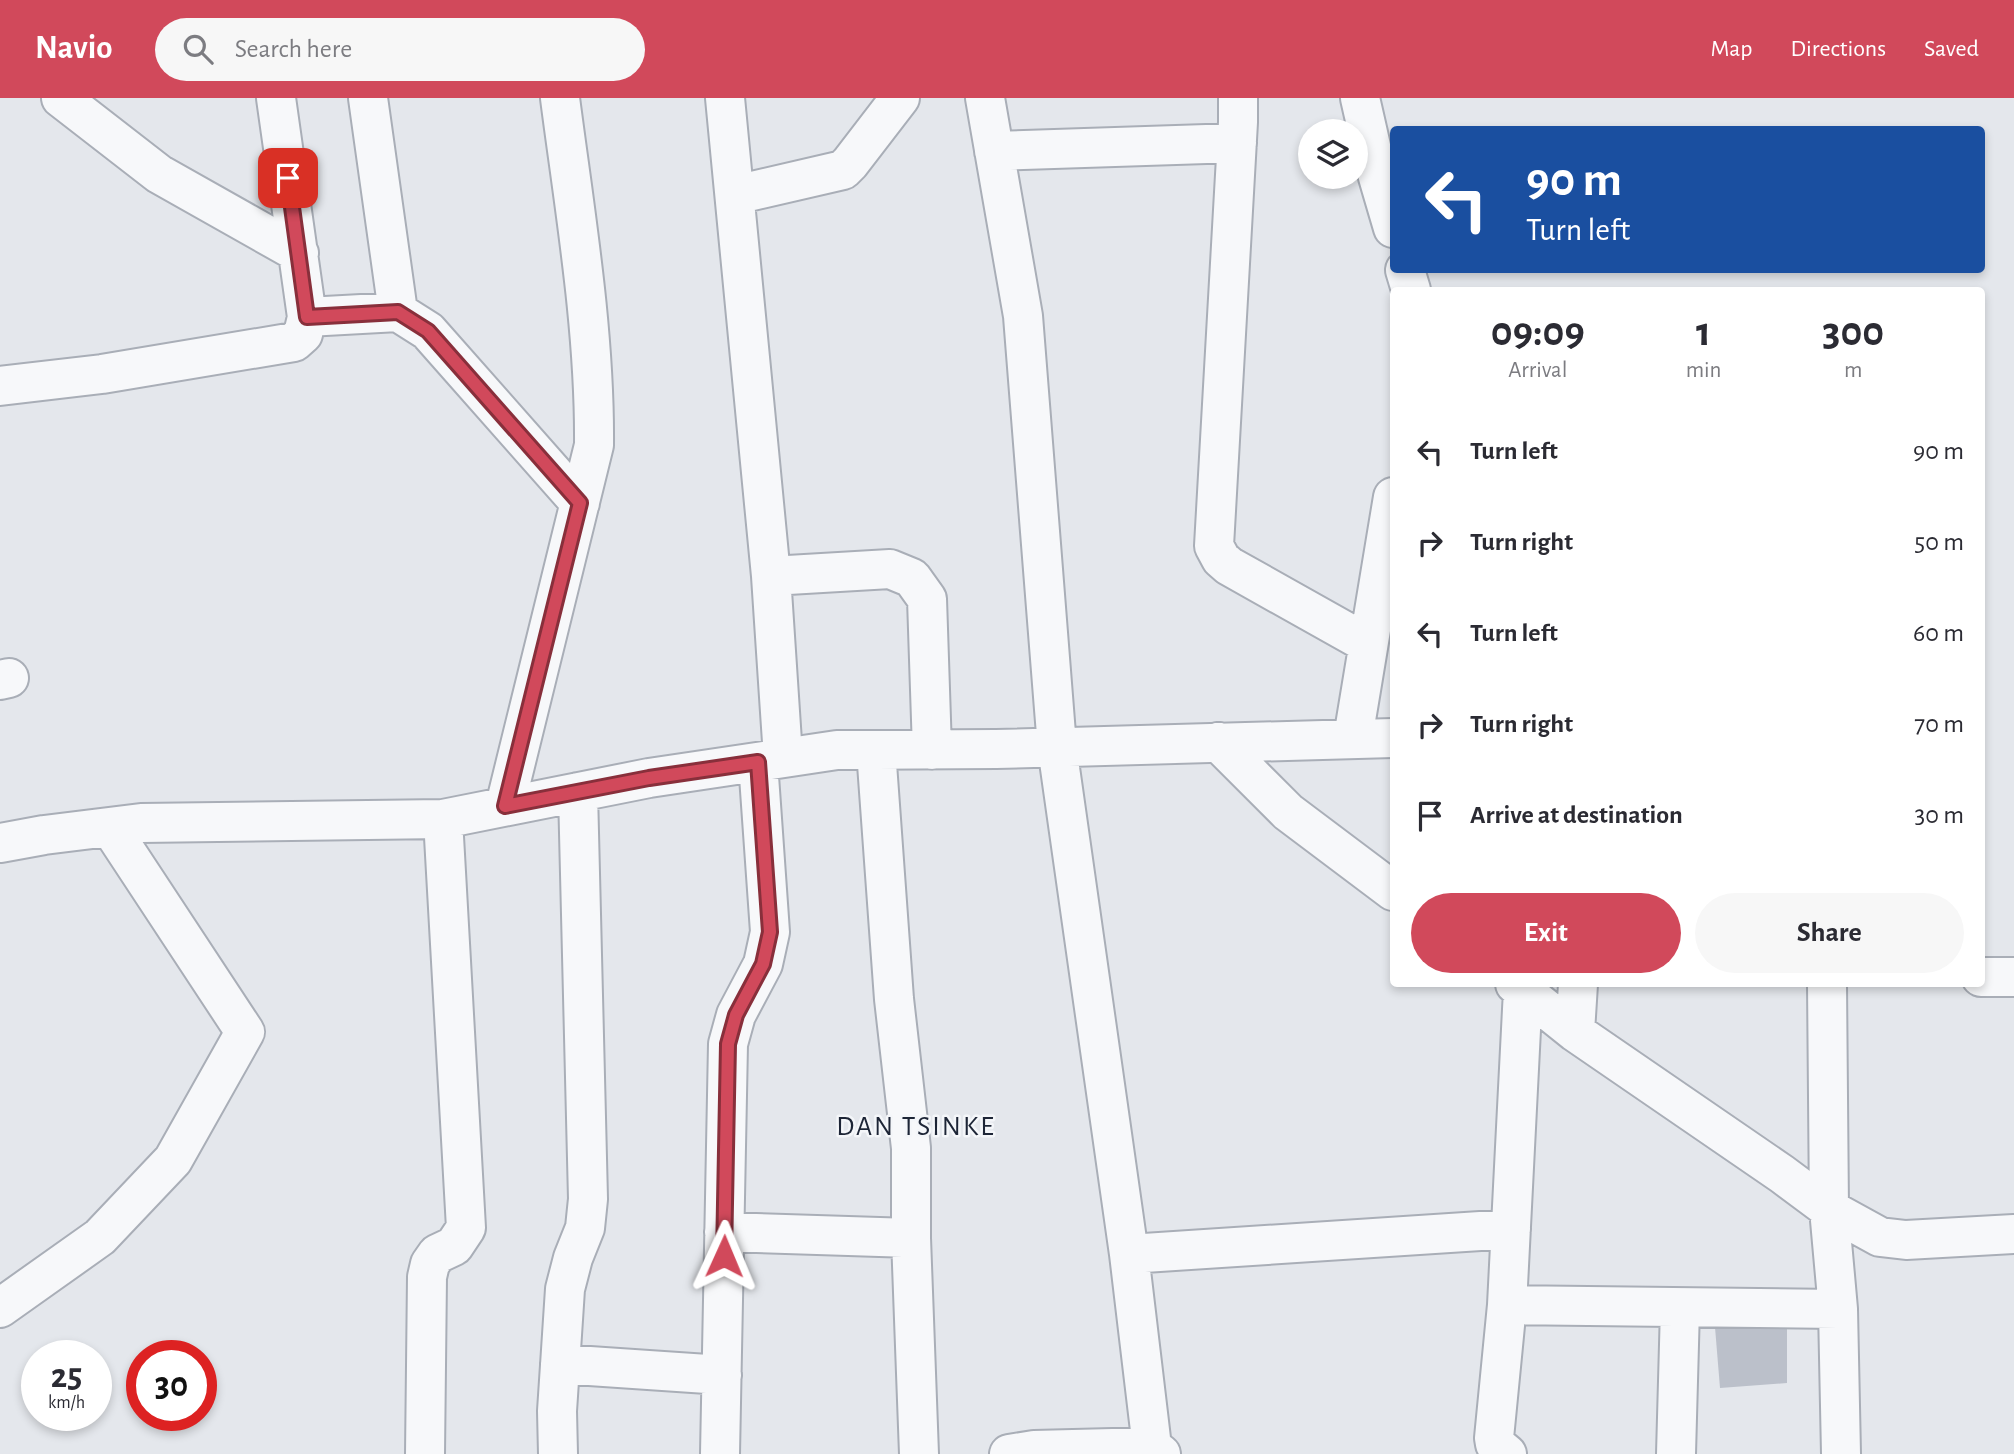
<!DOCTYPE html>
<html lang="en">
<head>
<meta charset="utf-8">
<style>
  :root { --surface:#fff; --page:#f7f7f7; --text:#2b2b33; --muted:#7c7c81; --accent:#d1495b }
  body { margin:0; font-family:"Alegreya Sans",sans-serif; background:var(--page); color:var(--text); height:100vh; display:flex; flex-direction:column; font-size:26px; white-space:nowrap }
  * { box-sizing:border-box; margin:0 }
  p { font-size:23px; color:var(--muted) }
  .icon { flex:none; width:38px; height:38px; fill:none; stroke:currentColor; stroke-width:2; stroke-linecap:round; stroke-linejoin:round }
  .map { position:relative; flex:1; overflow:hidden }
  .sheet { position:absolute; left:1390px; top:189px; width:595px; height:700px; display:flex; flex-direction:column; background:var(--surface); border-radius:7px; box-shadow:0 4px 10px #0003 }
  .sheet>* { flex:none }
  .top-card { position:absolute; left:1390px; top:28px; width:595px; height:147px; border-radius:7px; box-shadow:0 4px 10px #0003; background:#1a4fa0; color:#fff; overflow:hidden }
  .fabs { position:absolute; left:1298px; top:21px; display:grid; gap:14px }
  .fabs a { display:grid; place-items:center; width:70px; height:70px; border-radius:50%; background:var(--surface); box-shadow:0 4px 10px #0003; font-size:35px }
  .speed { position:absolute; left:21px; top:1242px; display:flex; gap:14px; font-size:35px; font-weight:700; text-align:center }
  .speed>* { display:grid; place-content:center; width:91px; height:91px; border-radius:50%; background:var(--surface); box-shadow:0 4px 10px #0003; line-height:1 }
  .speed small { font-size:18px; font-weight:400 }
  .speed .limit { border:10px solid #d22; background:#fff; color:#111 }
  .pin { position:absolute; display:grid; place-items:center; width:60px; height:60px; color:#fff; margin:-30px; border-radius:14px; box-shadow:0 4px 10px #0006 }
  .me { position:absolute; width:77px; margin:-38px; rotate:1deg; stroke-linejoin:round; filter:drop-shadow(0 0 5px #0008) }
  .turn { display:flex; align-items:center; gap:24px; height:147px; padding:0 21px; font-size:32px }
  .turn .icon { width:91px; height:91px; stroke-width:2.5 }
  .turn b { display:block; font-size:49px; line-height:60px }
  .eta { display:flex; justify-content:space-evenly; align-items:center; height:119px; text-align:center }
  .eta b { font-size:42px; font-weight:700; line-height:49px }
  .cta { display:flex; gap:14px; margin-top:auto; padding:14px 21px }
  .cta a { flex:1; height:80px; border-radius:42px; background:var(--accent); color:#fff; font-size:28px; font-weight:700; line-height:80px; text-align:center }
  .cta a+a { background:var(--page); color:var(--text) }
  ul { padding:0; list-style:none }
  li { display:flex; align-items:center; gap:21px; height:91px; padding:0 21px }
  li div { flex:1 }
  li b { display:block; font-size:26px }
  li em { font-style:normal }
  header { display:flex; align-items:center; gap:42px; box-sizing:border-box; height:98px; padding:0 35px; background:var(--accent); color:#fff }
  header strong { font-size:33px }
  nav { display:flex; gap:38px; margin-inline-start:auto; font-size:24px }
  .search { width:490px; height:63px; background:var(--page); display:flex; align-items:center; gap:18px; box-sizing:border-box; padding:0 24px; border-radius:38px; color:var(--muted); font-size:26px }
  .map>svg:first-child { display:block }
  .building { fill:#bbc0ca }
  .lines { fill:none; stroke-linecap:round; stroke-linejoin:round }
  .minor-casing { stroke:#a9aeb7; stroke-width:42 }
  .minor { stroke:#f7f8fa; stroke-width:38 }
  .route-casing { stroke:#882f3b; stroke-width:18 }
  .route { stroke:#d1495b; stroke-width:12 }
  .labels { text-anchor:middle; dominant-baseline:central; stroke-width:5; stroke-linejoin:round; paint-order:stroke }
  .quarter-label { font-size:28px; letter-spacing:2px; fill:#1d2536; stroke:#f4f6f9 }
</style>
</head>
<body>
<header>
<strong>Navio</strong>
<div class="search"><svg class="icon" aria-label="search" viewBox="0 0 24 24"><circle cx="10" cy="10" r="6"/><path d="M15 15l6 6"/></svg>Search here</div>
<nav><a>Map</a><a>Directions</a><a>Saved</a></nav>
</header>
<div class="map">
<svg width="2014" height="1356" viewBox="0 0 2014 1356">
  <rect width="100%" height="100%" fill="#e4e7ec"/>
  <path class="building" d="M1714,1217L1787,1220V1285L1720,1290Z"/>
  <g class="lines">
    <defs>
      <path id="minor" d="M61,0L159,76L299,155
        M368,0L398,214
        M725,0L771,478L783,659
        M985,0L1023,218L1057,649L1129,1156L1152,1349
        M1238,0V24L1214,448L1221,461L1229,468L1368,546
        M1360,0L1378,79L1393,130
        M994,53L1237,45
        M735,97L843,72L850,65L900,0
        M1405,172L1411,192
        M307,219L398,214L428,233L580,405
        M0,288L102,276L294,244L303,236L307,219L276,0
        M771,478L890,471L912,480L927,501L932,652
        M0,582L9,580
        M1353,640L1393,399
        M1218,644L1288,714L1393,793
        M876,652L894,901L911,1050V1140L919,1356
        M505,708L594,347C595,231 575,115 560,0
        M0,745L44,737L141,725L443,721L649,680L837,652L996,651L1393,640
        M1981,879H2014
        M1515,886L1575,934L1782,1076L1829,1111L1880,1139L1906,1142L2014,1136
        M1827,886L1829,1111L1838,1211L1841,1356
        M1575,934L1578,886
        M724,1134L911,1140
        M1129,1156L1511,1131
        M1507,1207L1838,1211
        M0,1210L100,1139L173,1062L245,934L110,729
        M560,1266L722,1277
        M425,1356L427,1179L430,1166L437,1156L454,1148L466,1130L443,721
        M558,1356L557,1313L565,1191L573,1160L585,1130L588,1101L578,694
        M720,1356L728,946L736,917L763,866L770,834L758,664
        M1009,1356L1034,1352L1152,1349L1161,1356
        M1507,1356L1495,1346L1494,1340L1507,1207L1523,892
        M1676,1356L1680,1210"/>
    </defs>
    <use href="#minor" class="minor-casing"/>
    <use href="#minor" class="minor"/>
  </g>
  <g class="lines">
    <defs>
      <path id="route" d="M288,80L307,219L398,214L428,233L580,405L505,708L649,680L758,664L770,834L763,866L736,917L728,946L724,1158"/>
    </defs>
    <use href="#route" class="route-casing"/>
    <use href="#route" class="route"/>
  </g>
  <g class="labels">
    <g class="quarter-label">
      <text x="916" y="1029">DAN TSINKE</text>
    </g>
  </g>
</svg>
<div class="fabs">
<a><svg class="icon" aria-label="layers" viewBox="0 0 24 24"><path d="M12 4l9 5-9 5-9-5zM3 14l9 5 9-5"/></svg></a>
</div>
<div class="speed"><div>25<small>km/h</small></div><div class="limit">30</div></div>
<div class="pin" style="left:288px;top:80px;background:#d93025"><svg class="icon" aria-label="arrive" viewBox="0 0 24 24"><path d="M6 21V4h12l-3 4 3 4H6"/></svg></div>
<svg class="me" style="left:724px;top:1158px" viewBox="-20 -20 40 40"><path d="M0-17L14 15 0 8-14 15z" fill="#d1495b" stroke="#fff" stroke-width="4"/></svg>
<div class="top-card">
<div class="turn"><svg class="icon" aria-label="left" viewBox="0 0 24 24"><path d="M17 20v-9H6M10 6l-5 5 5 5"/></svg><div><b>90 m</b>Turn left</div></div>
</div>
<section class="sheet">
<div class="eta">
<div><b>09:09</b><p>Arrival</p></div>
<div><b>1</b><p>min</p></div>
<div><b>300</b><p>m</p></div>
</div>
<ul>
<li><svg class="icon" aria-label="left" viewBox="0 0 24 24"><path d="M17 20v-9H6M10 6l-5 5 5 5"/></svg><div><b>Turn left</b></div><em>90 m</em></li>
<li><svg class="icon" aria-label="right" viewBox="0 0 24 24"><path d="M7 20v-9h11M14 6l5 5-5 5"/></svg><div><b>Turn right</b></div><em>50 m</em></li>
<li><svg class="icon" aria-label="left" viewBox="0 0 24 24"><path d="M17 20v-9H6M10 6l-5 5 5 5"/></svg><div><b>Turn left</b></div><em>60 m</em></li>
<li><svg class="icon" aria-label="right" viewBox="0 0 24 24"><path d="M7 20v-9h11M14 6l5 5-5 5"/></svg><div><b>Turn right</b></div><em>70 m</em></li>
<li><svg class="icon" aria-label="arrive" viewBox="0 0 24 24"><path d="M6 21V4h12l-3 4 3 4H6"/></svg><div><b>Arrive at destination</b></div><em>30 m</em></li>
</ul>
<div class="cta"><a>Exit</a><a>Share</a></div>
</section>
</div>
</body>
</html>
